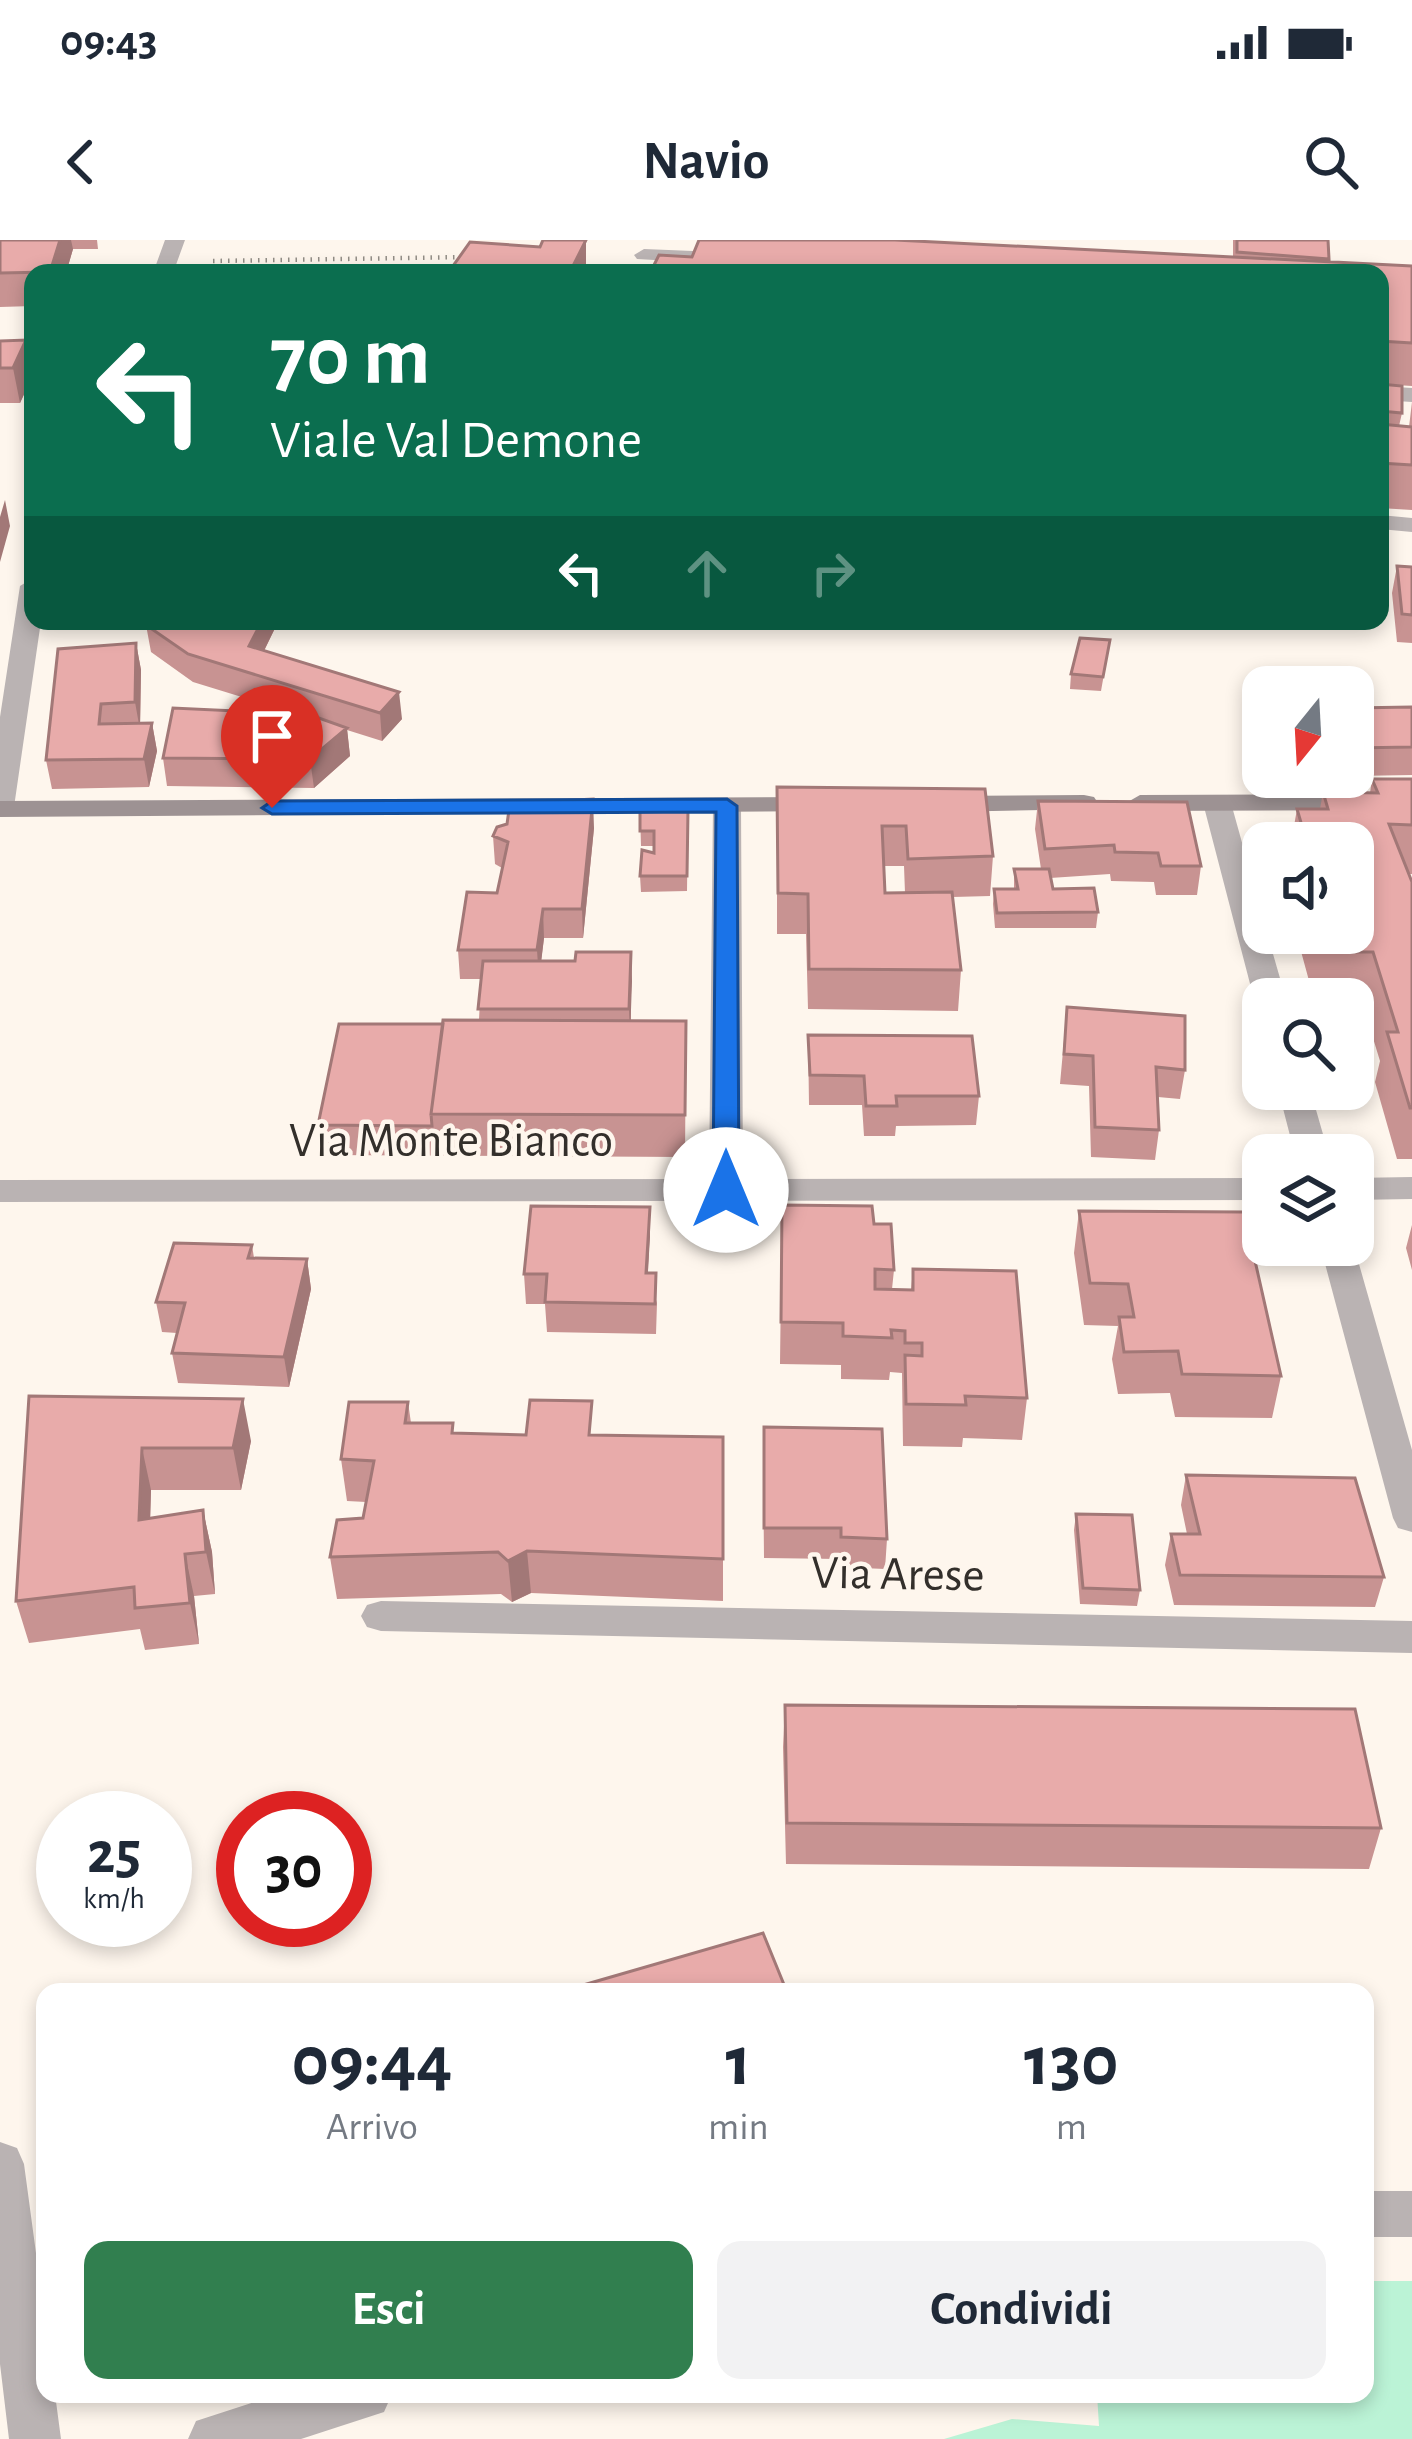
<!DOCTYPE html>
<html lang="it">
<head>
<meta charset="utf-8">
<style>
  :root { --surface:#fff; --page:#f2f2f3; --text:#1f2937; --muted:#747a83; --accent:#317f4f }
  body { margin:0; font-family:"Alegreya Sans",sans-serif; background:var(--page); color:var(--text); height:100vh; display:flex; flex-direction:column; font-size:45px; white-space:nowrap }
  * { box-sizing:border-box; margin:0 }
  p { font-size:39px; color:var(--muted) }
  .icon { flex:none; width:66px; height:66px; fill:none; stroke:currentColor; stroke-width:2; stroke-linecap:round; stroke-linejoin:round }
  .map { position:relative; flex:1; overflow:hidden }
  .side { position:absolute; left:36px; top:1743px; width:1338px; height:420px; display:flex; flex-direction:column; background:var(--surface); border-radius:24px; box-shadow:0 6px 18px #0003 }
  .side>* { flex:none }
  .top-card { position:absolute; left:24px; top:24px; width:1365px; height:366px; border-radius:24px; box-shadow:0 6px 18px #0003; background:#0b6e4f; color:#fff; overflow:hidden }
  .needle { width:78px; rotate:198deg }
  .buttons { position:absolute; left:1242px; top:426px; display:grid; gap:24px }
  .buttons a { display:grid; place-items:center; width:132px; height:132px; border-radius:24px; background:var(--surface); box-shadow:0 6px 18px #0003; font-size:60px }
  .speed { position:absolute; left:36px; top:1551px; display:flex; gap:24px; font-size:60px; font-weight:700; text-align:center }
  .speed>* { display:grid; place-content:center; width:156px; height:156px; border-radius:50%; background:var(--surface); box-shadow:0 6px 18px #0003; line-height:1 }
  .speed small { font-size:30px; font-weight:400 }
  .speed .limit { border:18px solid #d22; background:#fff; color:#111 }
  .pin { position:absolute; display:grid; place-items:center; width:102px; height:102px; color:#fff; margin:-123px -51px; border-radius:50% 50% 50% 0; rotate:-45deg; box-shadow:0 0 12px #0007 }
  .pin .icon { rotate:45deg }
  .me { position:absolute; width:132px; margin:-66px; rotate:0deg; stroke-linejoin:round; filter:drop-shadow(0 0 9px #0008) }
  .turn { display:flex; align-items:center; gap:42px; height:252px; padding:0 48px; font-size:54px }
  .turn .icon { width:156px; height:156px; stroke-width:2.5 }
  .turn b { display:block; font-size:84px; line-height:102px }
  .lanes { display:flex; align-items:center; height:114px; padding:0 48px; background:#0003; justify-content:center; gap:60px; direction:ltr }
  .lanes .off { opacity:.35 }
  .eta { display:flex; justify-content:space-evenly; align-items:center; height:204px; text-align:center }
  .eta b { font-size:72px; font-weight:700; line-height:84px }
  .button { display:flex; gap:24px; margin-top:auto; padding:24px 48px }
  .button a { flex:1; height:138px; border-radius:24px; background:var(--accent); color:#fff; font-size:48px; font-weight:700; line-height:138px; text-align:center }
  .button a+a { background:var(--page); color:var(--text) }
  .status { display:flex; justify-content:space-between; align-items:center; height:84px; padding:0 60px; background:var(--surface); direction:ltr }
  .status svg { height:33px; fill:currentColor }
  header { display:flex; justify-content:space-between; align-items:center; height:156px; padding:0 48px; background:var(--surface); font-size:54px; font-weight:700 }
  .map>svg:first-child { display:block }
  .green { fill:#bbf3d6 }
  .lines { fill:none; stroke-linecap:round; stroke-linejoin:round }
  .path { stroke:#928d86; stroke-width:4.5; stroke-dasharray:1.5 6; stroke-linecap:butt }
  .street { fill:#bab3b3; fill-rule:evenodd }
  .secondary { fill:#9d9293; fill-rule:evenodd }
  .wall { fill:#c89392; fill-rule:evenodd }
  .shaded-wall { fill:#a27877 }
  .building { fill:#e8abaa; stroke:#a27877; stroke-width:3 }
  .route { fill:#1a73e8; stroke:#114b97; stroke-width:3 }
  .labels { text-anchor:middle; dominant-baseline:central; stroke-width:9; stroke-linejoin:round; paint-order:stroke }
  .street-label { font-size:48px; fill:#332f2b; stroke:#fef6ed }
</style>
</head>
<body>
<div class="status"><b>09:43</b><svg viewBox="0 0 49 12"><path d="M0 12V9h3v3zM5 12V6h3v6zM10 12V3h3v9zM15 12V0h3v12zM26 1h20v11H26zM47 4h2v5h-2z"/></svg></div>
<header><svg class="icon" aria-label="back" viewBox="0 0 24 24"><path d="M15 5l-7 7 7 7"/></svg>Navio<svg class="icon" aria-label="search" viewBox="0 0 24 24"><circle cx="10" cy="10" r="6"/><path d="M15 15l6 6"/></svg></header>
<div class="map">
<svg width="1412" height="2199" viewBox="0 0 1412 2199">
  <rect width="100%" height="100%" fill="#fef6ed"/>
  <path class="green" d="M1365,2041H1412V2199H944L1012,2179L1099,2186L1097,2154H1365Z"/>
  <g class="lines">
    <path class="path" d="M213,21L468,17"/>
    <path class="street" d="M165,0H185L173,33H153Z
      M644,9L742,13L752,19L742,25L637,19L634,15Z
      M1380,146L1412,148V162L1380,160Z
      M1380,275L1412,278V292L1380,289Z
      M33,338V381H41L14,567L0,575V477L20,346Z
      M1217,555L1231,563L1263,678V693H1267L1286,759H1263V767L1254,759L1203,563Z
      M727,558L741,566L743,939L1263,938V960L0,962V940L709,939L713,566Z
      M1278,849H1310L1329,915H1295Z
      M1412,937V959L1353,960V938Z
      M1353,1003L1412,1210V1292L1398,1288L1393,1278L1320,1005Z
      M381,1361L1412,1381V1413L381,1391L367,1387L361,1376L367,1365Z
      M0,1902L17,1908L24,1924L45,2080V2154H55L61,2199H9L0,2124Z
      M1365,1951H1412V1997H1365Z
      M279,2154H392L384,2172L301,2199H188L196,2181Z"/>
    <path class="secondary" d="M1412,554V570L1140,571L1126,563L1140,555Z
      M1084,555L1094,557L1098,563L1094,569L942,572L928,564L942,556Z
      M826,557L836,559L840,565L836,571L0,577V561Z"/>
  </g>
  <path class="wall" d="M0,0H97L98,9H73L66,33H33V66L0,67Z
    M586,0V24L582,33H448L540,7Z
    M1233,0H1328L1329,22L1412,26V146L1380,144V33H650L692,17H1233Z
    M26,100L33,135L20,163H0V101Z
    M1380,144L1402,173L1399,186L1409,187L1412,162V270L1380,268Z
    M1397,326L1412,327V403L1397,402L1392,353Z
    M148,381H277V384L264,411L402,479L382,501L347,490L350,516L314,548L167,546L163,518L236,471L245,458L193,442L151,412L146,385Z
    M1110,400L1101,451L1070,449L1071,434Z
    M136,403L141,430L140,483H152L157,511L149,547L52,549L46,520Z
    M1412,467V535L1353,536V468Z
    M1372,539H1412V634H1409L1412,642V919H1397L1375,842L1380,821L1362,762H1353V759H1314L1296,693H1353V603H1291L1297,569H1320L1323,552L1370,553Z
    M777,547L985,549L993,616L990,656L953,657L961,730L958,771L808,769L806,694H777ZM884,626H904L905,653H885Z
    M1038,561L1201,626L1197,655H1156L1154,642L1111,641L1110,634L1050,638L1053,649L1098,672L1096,688H995L993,664L994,649H1014V629H1041L1035,589Z
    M688,570L687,651L641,652L640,636L654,613V606H641L640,571Z
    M594,588L583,698H544L541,721H575L631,712V780L686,781L685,917L322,915L318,885L443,784L479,780L481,739H460L458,710L497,653L502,628L495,624L493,596Z
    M1067,767L1185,830L1180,859L1158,857L1159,890L1155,920L1091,917L1089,846L1060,844Z
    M808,795L979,856L976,885L896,886L895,896H864L862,865H809Z
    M782,965L874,984L894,1030L892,1049L911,1050L913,1029L1027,1158L1022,1200L963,1198L962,1207L903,1206L902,1133L890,1132L889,1140L841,1139V1125L780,1124Z
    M650,967L648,1033L657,1063L656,1094L547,1092L545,1064H526L524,1034Z
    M1079,971L1281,1136L1272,1178L1175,1177L1170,1153L1118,1154L1112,1119L1118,1086L1084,1085L1074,1013Z
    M1412,985V1030L1406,1008Z
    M252,1005L254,1018L307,1019L311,1049L289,1147L178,1143L172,1113L177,1093L162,1092L156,1062Z
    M29,1156L251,1201L241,1250H151L150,1278L203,1270L212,1312L215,1354L194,1356L199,1404L145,1410L140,1389L29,1403L16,1361Z
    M408,1162L411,1183L454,1193L723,1197V1361L531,1353L512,1362L501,1354L337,1359L330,1317L363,1278L366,1262L347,1261L341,1219Z
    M763,1218L887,1299L885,1329L839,1327V1319L764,1318Z
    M1186,1235L1384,1337L1375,1367L1174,1365L1165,1325L1171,1294H1187L1181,1265Z
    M1076,1274L1140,1350L1137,1366L1080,1364L1074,1290Z
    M785,1465L1381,1588L1369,1629L786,1624L783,1507Z"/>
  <path class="shaded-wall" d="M60,0H71L73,9L66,33H50Z
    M586,0V24L582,33H570Z
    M26,100L33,135L20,163L13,128Z
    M5,260L10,286L0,322V277Z
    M262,381H277V384L253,433L249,406Z
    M136,403L141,430L140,490L135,462Z
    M399,452L402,479L382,501L380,473Z
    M152,483L157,511L149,547L144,519Z
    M347,488L350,516L314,548L310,519Z
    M593,559L594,588L583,698L582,669Z
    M543,669L544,698L539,740L537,710Z
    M631,712L632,741L630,799L629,769Z
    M650,967V997L646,1063V1033Z
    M307,1019L311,1049L289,1147L284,1117Z
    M243,1159L251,1201L241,1250L233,1208Z
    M142,1208L151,1250L149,1322L139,1280Z
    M203,1270L212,1312L215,1354L206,1312Z
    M527,1311L531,1353L512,1362L508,1321Z
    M185,1314L194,1356L199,1404L190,1363Z"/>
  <path class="building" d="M0,0H60L50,32L0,33Z
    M543,0H586L570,32L532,29L530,33H448L470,2L540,7Z
    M699,0H895L1412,26V103L1380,101V33H650L659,15L692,17Z
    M1237,0H1328L1329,19L1237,12Z
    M265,27V33H215L217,28Z
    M26,100L13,128H0V101Z
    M1380,144L1402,146V173L1380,171Z
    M1380,184L1412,187V225L1380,223Z
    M1397,326L1412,327V375L1402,374Z
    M148,381H262L249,406L399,452L380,473L188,414L146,385Z
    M1080,398L1110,400L1103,437L1071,434Z
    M136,403L135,462L101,464L99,484L152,483L144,519L46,520L58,409Z
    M249,453L347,488L310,519L163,518L173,468L236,471Z
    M1412,467V507L1353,508V468Z
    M1372,539H1412V585L1389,584L1412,642V868H1410L1387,792H1398L1373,712H1325L1319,693H1353V603H1307L1297,569H1328L1323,552L1378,553Z
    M777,547L985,549L993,616L908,619L906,586H882L885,653L952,652L961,730L809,729L808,654L778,653Z
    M593,559L582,669H543L537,710H458L467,652L497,653L508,602L493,596L497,587L507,584L510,563Z
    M1038,561L1187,562L1201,626H1161L1158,613L1115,612L1114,605L1045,609Z
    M688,570L687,636H640L642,610L654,613V591H640V571Z
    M1014,629H1049L1053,649L1094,648L1098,672L997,673L994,649H1018Z
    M576,712H631L629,769H478L483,721H575Z
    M1067,767L1185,776V830L1156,827L1159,890L1095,887L1093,816L1064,814Z
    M443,780L686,781L685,875L431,874Z
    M339,784H443L431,874L432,886L318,885Z
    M808,795L972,796L979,856H896L897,866H866L864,836L810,835Z
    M782,965L872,966L874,984H891L894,1030L875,1029V1049L913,1050V1029L1016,1031L1027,1158L965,1156L966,1165L906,1164L905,1115L922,1116V1103H905V1091L891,1090L892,1098L843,1096V1083L781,1082Z
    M531,966L650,967L646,1033H656L655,1064L545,1062L547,1034H524Z
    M1079,971L1244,972L1281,1136L1182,1134L1178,1111L1124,1112L1119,1077H1134L1128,1044L1090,1043Z
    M174,1003L252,1005L248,1018L307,1019L284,1117L172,1113L185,1063L156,1062Z
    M29,1156L243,1159L233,1208H142L139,1280L203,1270L206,1312L185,1314L190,1363L135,1368L134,1347L16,1361Z
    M530,1160L592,1161L589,1195L723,1197V1319L527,1311L508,1321L498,1312L330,1317L337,1280L363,1278L374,1221L341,1219L349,1162H408L405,1183H453L452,1193L526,1195Z
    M764,1187L882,1189L887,1299L841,1297V1288H764Z
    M1186,1235L1355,1238L1384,1337L1180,1335L1171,1294H1200Z
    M1076,1274L1132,1275L1140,1350L1083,1348Z
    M785,1465L1355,1469L1381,1588L787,1583Z
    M763,1693L787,1752H559Z"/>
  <path class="route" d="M727,559L737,566L739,950L726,958L713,950L716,572L272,574L262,568L272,561Z"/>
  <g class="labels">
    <g class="street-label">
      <text x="451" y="902">Via Monte Bianco</text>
      <text transform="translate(898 1335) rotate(1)">Via Arese</text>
    </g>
  </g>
</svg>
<div class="buttons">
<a><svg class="needle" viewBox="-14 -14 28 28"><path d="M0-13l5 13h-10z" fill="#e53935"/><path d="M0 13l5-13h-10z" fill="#747a83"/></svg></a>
<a><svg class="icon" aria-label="sound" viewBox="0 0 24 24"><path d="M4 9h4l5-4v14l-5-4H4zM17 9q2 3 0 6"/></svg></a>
<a><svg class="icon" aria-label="search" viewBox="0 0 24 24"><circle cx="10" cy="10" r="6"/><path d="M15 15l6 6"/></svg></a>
<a><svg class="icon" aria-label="layers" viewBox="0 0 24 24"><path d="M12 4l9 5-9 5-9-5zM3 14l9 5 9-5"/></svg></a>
</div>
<div class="speed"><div>25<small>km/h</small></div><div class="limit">30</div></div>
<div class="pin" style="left:272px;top:568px;background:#d93025"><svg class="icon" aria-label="arrive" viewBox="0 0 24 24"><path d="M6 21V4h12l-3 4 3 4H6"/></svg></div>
<svg class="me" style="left:726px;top:950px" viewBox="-20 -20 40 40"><circle r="19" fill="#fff"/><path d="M0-13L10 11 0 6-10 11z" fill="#1a73e8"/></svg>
<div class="top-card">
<div class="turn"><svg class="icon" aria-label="left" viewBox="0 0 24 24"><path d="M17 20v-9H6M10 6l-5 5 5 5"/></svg><div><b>70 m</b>Viale Val Demone</div></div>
<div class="lanes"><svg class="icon" aria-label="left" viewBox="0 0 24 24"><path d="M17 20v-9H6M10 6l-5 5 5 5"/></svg><svg class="icon off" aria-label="ahead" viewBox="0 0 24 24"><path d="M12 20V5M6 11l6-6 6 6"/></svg><svg class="icon off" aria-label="right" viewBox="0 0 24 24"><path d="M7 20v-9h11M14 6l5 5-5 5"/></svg></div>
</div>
<section class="side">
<div class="eta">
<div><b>09:44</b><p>Arrivo</p></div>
<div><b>1</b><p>min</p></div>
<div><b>130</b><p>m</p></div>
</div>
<div class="button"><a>Esci</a><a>Condividi</a></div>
</section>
</div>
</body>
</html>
